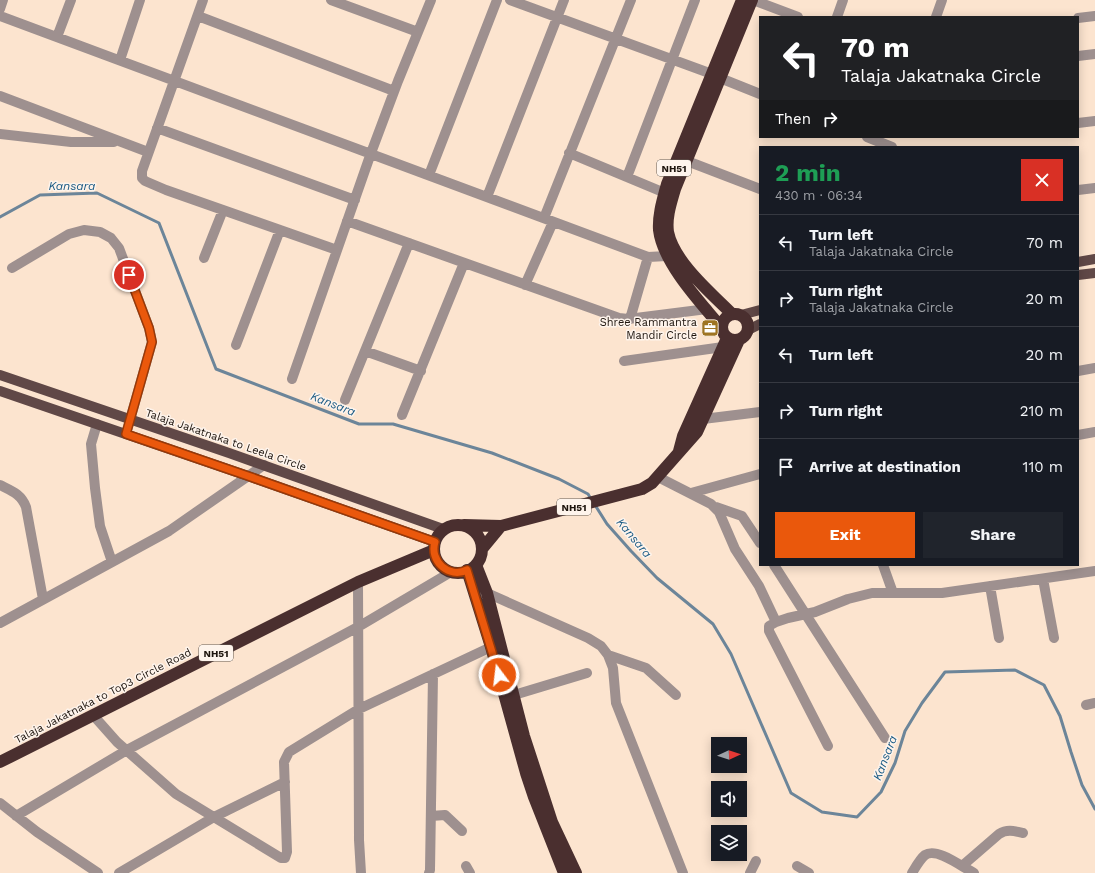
<!DOCTYPE html>
<html lang="en">
<head>
<meta charset="utf-8">
<style>
  :root { --surface:#171b24; --page:#20242c; --text:#f1f3f6; --muted:#9ea1a6; --line:#363941; --accent:#ea580c }
  body { margin:0; font-family:"Work Sans",sans-serif; background:var(--page); color:var(--text); height:100vh; display:flex; flex-direction:column; font-size:15px; white-space:nowrap }
  * { box-sizing:border-box; margin:0 }
  p { font-size:13px; color:var(--muted) }
  .icon { flex:none; width:22px; height:22px; fill:none; stroke:currentColor; stroke-width:2; stroke-linecap:round; stroke-linejoin:round }
  .map { position:relative; flex:1; overflow:hidden }
  .drawer { position:absolute; left:759px; top:146px; width:320px; height:420px; display:flex; flex-direction:column; background:var(--surface); border-radius:0px; box-shadow:0 2px 10px #0003 }
  .drawer>* { flex:none }
  .top-card { position:absolute; left:759px; top:16px; width:320px; height:122px; border-radius:0px; box-shadow:0 2px 10px #0003; background:#202124; color:#fff; overflow:hidden }
  .needle { width:26px; rotate:87deg }
  .tools { position:absolute; left:711px; top:737px; display:grid; gap:8px }
  .tools a { display:grid; place-items:center; width:36px; height:36px; border-radius:0px; background:var(--surface); box-shadow:0 2px 10px #0003; font-size:20px }
  .pin { position:absolute; display:grid; place-items:center; width:34px; height:34px; color:#fff; margin:-17px; border:2px solid #fff; border-radius:50%; box-shadow:0 1px 4px #0007 }
  .me { position:absolute; width:44px; margin:-22px; rotate:345deg; stroke-linejoin:round; filter:drop-shadow(0 0 3px #0008) }
  .turn { display:flex; align-items:center; gap:14px; height:84px; padding:0 16px; font-size:18px }
  .turn .icon { width:52px; height:52px; stroke-width:2.5 }
  .turn b { display:block; font-size:28px; line-height:34px }
  .then { display:flex; align-items:center; height:38px; padding:0 16px; background:#0003; gap:8px; font-size:15px }
  .round { display:grid; place-items:center; flex:none; width:42px; height:42px; border-radius:0px; background:var(--page) }
  .headline { display:flex; align-items:center; justify-content:space-between; height:68px; padding:0 16px }
  h1 { font-size:24px; font-weight:700; line-height:30px; color:#1e9e55 }
  .cta { display:flex; gap:8px; margin-top:auto; padding:8px 16px }
  .cta a { flex:1; height:46px; border-radius:0px; background:var(--accent); color:#fff; font-size:16px; font-weight:700; line-height:46px; text-align:center }
  .cta a+a { background:var(--page); color:var(--text) }
  ul { padding:0; list-style:none }
  li { display:flex; align-items:center; gap:12px; height:56px; padding:0 16px; border-top:1px solid var(--line) }
  li div { flex:1 }
  li b { display:block; font-size:15px }
  li em { font-style:normal }
  .map>svg:first-child { display:block }
  .lines { fill:none; stroke-linecap:round; stroke-linejoin:round }
  .stream { stroke:#6c8599; stroke-width:3 }
  .minor { stroke:#9e908f; stroke-width:10 }
  .major { stroke:#604847; stroke-width:10 }
  .highway { stroke:#4a2f2f; stroke-width:12 }
  .route-casing { stroke:#983908; stroke-width:10 }
  .route { stroke:#ea580c; stroke-width:7 }
  .labels { text-anchor:middle; dominant-baseline:central; stroke-width:3; stroke-linejoin:round; paint-order:stroke }
  .shield { fill:#fef4ec; stroke:#615851; stroke-width:1 }
  .shield-label { font-size:10px; font-weight:bold; fill:#1e150e }
  .poi-label { font-size:11px; fill:#1e150e; stroke:#fef4ec; text-anchor:end }
  .street-label { font-size:11px; fill:#1e150e; stroke:#fef4ec }
  .water-label { font-size:12px; font-style:italic; fill:#1a5a84; stroke:#fef4ec }
</style>
</head>
<body>
<div class="map">
<svg width="1095" height="873" viewBox="0 0 1095 873">
  <rect width="100%" height="100%" fill="#fce4cf"/>
  <g class="lines">
    <path class="stream" d="M0,217L40,195L97,193L159,223L216,369L359,424H393L492,453L559,479L588,494L591,499
      M595,505L607,524L631,551L657,578L713,624L731,654L791,793L822,812L857,817L881,792L895,763L905,731L922,703L945,672L1015,670L1044,685L1060,716L1071,752L1082,785L1095,809"/>
    <path class="minor" d="M203,0L142,171V178L145,181L166,190L337,250
      M331,0L418,32
      M510,0L712,74
      M753,0L798,17
      M0,9L3,0
      M0,16L648,257L667,256L674,253
      M198,16L394,91
      M837,17L843,0
      M936,17L942,0
      M1078,18L1095,16
      M57,37L71,0
      M1078,56L1095,54
      M120,60L140,0
      M720,78L760,94
      M0,96L148,152
      M1078,123L1095,121
      M157,128L355,200
      M0,134L71,142H114
      M867,137L892,147
      M569,153L665,193
      M687,161L760,189
      M429,175L497,0
      M627,177L695,0
      M1078,190L1095,188
      M487,197L564,0
      M544,218L631,0
      M347,221L619,318L628,319L707,309
      M204,258L223,210
      M12,268L69,234L84,230L100,232L111,238L119,248L149,328L152,342L126,434
      M525,285L553,222
      M630,319L648,257
      M236,345L280,230
      M365,351L421,371
      M624,361L723,347
      M1078,371L1095,368
      M292,379L371,153L398,81L431,0
      M345,400L409,243
      M402,415L464,263
      M703,419L760,412
      M97,424L91,444L95,488L100,526L112,562
      M1078,435L1095,432
      M658,477L711,504L719,512L735,549L759,586L776,622
      M0,485C12,491 21,494 26,507L43,599
      M691,493L760,474
      M716,507L742,516L760,543
      M774,565L885,738
      M883,565L893,593
      M1043,579L1054,638
      M358,582L359,840L361,873
      M990,586L999,638
      M487,593L588,638L601,646L608,655L613,668L616,703L683,873
      M0,623L169,531L264,465
      M608,655L646,668L676,695
      M514,695L587,673
      M1086,705L1095,703
      M93,715L117,742L176,794L281,858H285L287,852L284,762L289,752L359,709L491,647
      M828,746L769,631V626L776,622L788,618L815,612L848,599L872,593H942L1095,571
      M0,803L37,832L98,873
      M16,816L127,750L358,627L451,572
      M431,816L445,815L462,831
      M466,866L470,873
      M797,866L809,873
      M962,866L999,834C1007,829 1014,831 1023,833
      M119,873L214,817L285,782
      M429,873L430,870L433,674
      M750,873L756,861
      M912,873C915,868 920,859 925,855C937,847 962,867 974,873"/>
    <path class="major" d="M1078,262L1095,259
      M1078,275L1095,273
      M741,315L760,310
      M748,330L760,324
      M0,375L229,453L443,529
      M0,391L248,476L435,542"/>
    <path class="highway" d="M722 327a13 13 0 1 1 26 0a13 13 0 1 1-26 0Z
      M732,314C711,293 674,262 668,232C666,217 671,203 675,189L752,0
      M721,327C700,302 663,263 659,230C658,214 663,199 667,184L742,0
      M679,451L683,436L727,338
      M434 549a24 24 0 1 1 48 0a24 24 0 1 1-48 0Z
      M464,525L501,526L642,489L652,483L697,432L739,340
      M482,549L501,526
      M476,565L487,593L524,736L552,822L576,873
      M467,570L491,647L526,773L534,797L564,873
      M0,762L358,582L434,550"/>
  </g>
  <g class="lines">
    <defs>
      <path id="route" d="M129,275L149,328L152,342L126,434L248,476L435,542C429,561 449,579 467,570L499,675"/>
    </defs>
    <use href="#route" class="route-casing"/>
    <use href="#route" class="route"/>
  </g>
  <defs>
    <symbol id="office-square" viewBox="-11 -11 22 22"><rect x="-9" y="-9" width="18" height="18" rx="4" fill="#9e7422" stroke="#fef4ec"/><path d="M-6-3h4V-5.5h4V-3h4V5H-6ZM-1-4.5V-3h2v-1.5ZM-6 0V1H6V0Z" fill="#fff"/></symbol>
  </defs>
  <g fill-rule="evenodd">
    <use href="#office-square" x="700" y="318" width="20" height="20"/>
  </g>
  <g class="labels">
    <g class="shield">
      <rect x="657" y="160" width="34" height="16" rx="3"/>
      <rect x="557" y="499" width="34" height="16" rx="3"/>
      <rect x="199" y="645" width="34" height="16" rx="3"/>
    </g>
    <g class="shield-label">
      <text x="674" y="168">NH51</text>
      <text x="574" y="507">NH51</text>
      <text x="216" y="653">NH51</text>
    </g>
    <g class="poi-label">
      <text x="697" y="322">Shree Rammantra<tspan x="697" dy="13">Mandir Circle</tspan></text>
    </g>
    <g class="street-label">
      <text transform="translate(226 440) rotate(19)">Talaja Jakatnaka to Leela Circle</text>
      <text transform="translate(103 696) rotate(-27)">Talaja Jakatnaka to Top3 Circle Road</text>
    </g>
    <g class="water-label">
      <text x="72" y="186">Kansara</text>
      <text transform="translate(333 404) rotate(21)">Kansara</text>
      <text transform="translate(634 538) rotate(50)">Kansara</text>
      <text transform="translate(885 758) rotate(-69)">Kansara</text>
    </g>
  </g>
</svg>
<div class="tools">
<a><svg class="needle" viewBox="-14 -14 28 28"><path d="M0-13l5 13h-10z" fill="#e53935"/><path d="M0 13l5-13h-10z" fill="#9ea1a6"/></svg></a>
<a><svg class="icon" aria-label="sound" viewBox="0 0 24 24"><path d="M4 9h4l5-4v14l-5-4H4zM17 9q2 3 0 6"/></svg></a>
<a><svg class="icon" aria-label="layers" viewBox="0 0 24 24"><path d="M12 4l9 5-9 5-9-5zM3 14l9 5 9-5"/></svg></a>
</div>
<div class="pin" style="left:129px;top:275px;background:#d93025"><svg class="icon" aria-label="arrive" viewBox="0 0 24 24"><path d="M6 21V4h12l-3 4 3 4H6"/></svg></div>
<svg class="me" style="left:499px;top:675px" viewBox="-20 -20 40 40"><circle r="17" fill="#ea580c" stroke="#fff" stroke-width="3"/><path d="M0-11L8 9 0 5-8 9z" fill="#fff"/></svg>
<div class="top-card">
<div class="turn"><svg class="icon" aria-label="left" viewBox="0 0 24 24"><path d="M17 20v-9H6M10 6l-5 5 5 5"/></svg><div><b>70 m</b>Talaja Jakatnaka Circle</div></div>
<div class="then">Then<svg class="icon" aria-label="right" viewBox="0 0 24 24"><path d="M7 20v-9h11M14 6l5 5-5 5"/></svg></div>
</div>
<section class="drawer">
<div class="headline"><div><h1>2 min</h1><p>430 m · 06:34</p></div><a class="round" style="background:#d93025;color:#fff"><svg class="icon" aria-label="close" viewBox="0 0 24 24"><path d="M6 6l12 12M18 6L6 18"/></svg></a></div>
<ul>
<li><svg class="icon" aria-label="left" viewBox="0 0 24 24"><path d="M17 20v-9H6M10 6l-5 5 5 5"/></svg><div><b>Turn left</b><p>Talaja Jakatnaka Circle</p></div><em>70 m</em></li>
<li><svg class="icon" aria-label="right" viewBox="0 0 24 24"><path d="M7 20v-9h11M14 6l5 5-5 5"/></svg><div><b>Turn right</b><p>Talaja Jakatnaka Circle</p></div><em>20 m</em></li>
<li><svg class="icon" aria-label="left" viewBox="0 0 24 24"><path d="M17 20v-9H6M10 6l-5 5 5 5"/></svg><div><b>Turn left</b></div><em>20 m</em></li>
<li><svg class="icon" aria-label="right" viewBox="0 0 24 24"><path d="M7 20v-9h11M14 6l5 5-5 5"/></svg><div><b>Turn right</b></div><em>210 m</em></li>
<li><svg class="icon" aria-label="arrive" viewBox="0 0 24 24"><path d="M6 21V4h12l-3 4 3 4H6"/></svg><div><b>Arrive at destination</b></div><em>110 m</em></li>
</ul>
<div class="cta"><a>Exit</a><a>Share</a></div>
</section>
</div>
</body>
</html>
